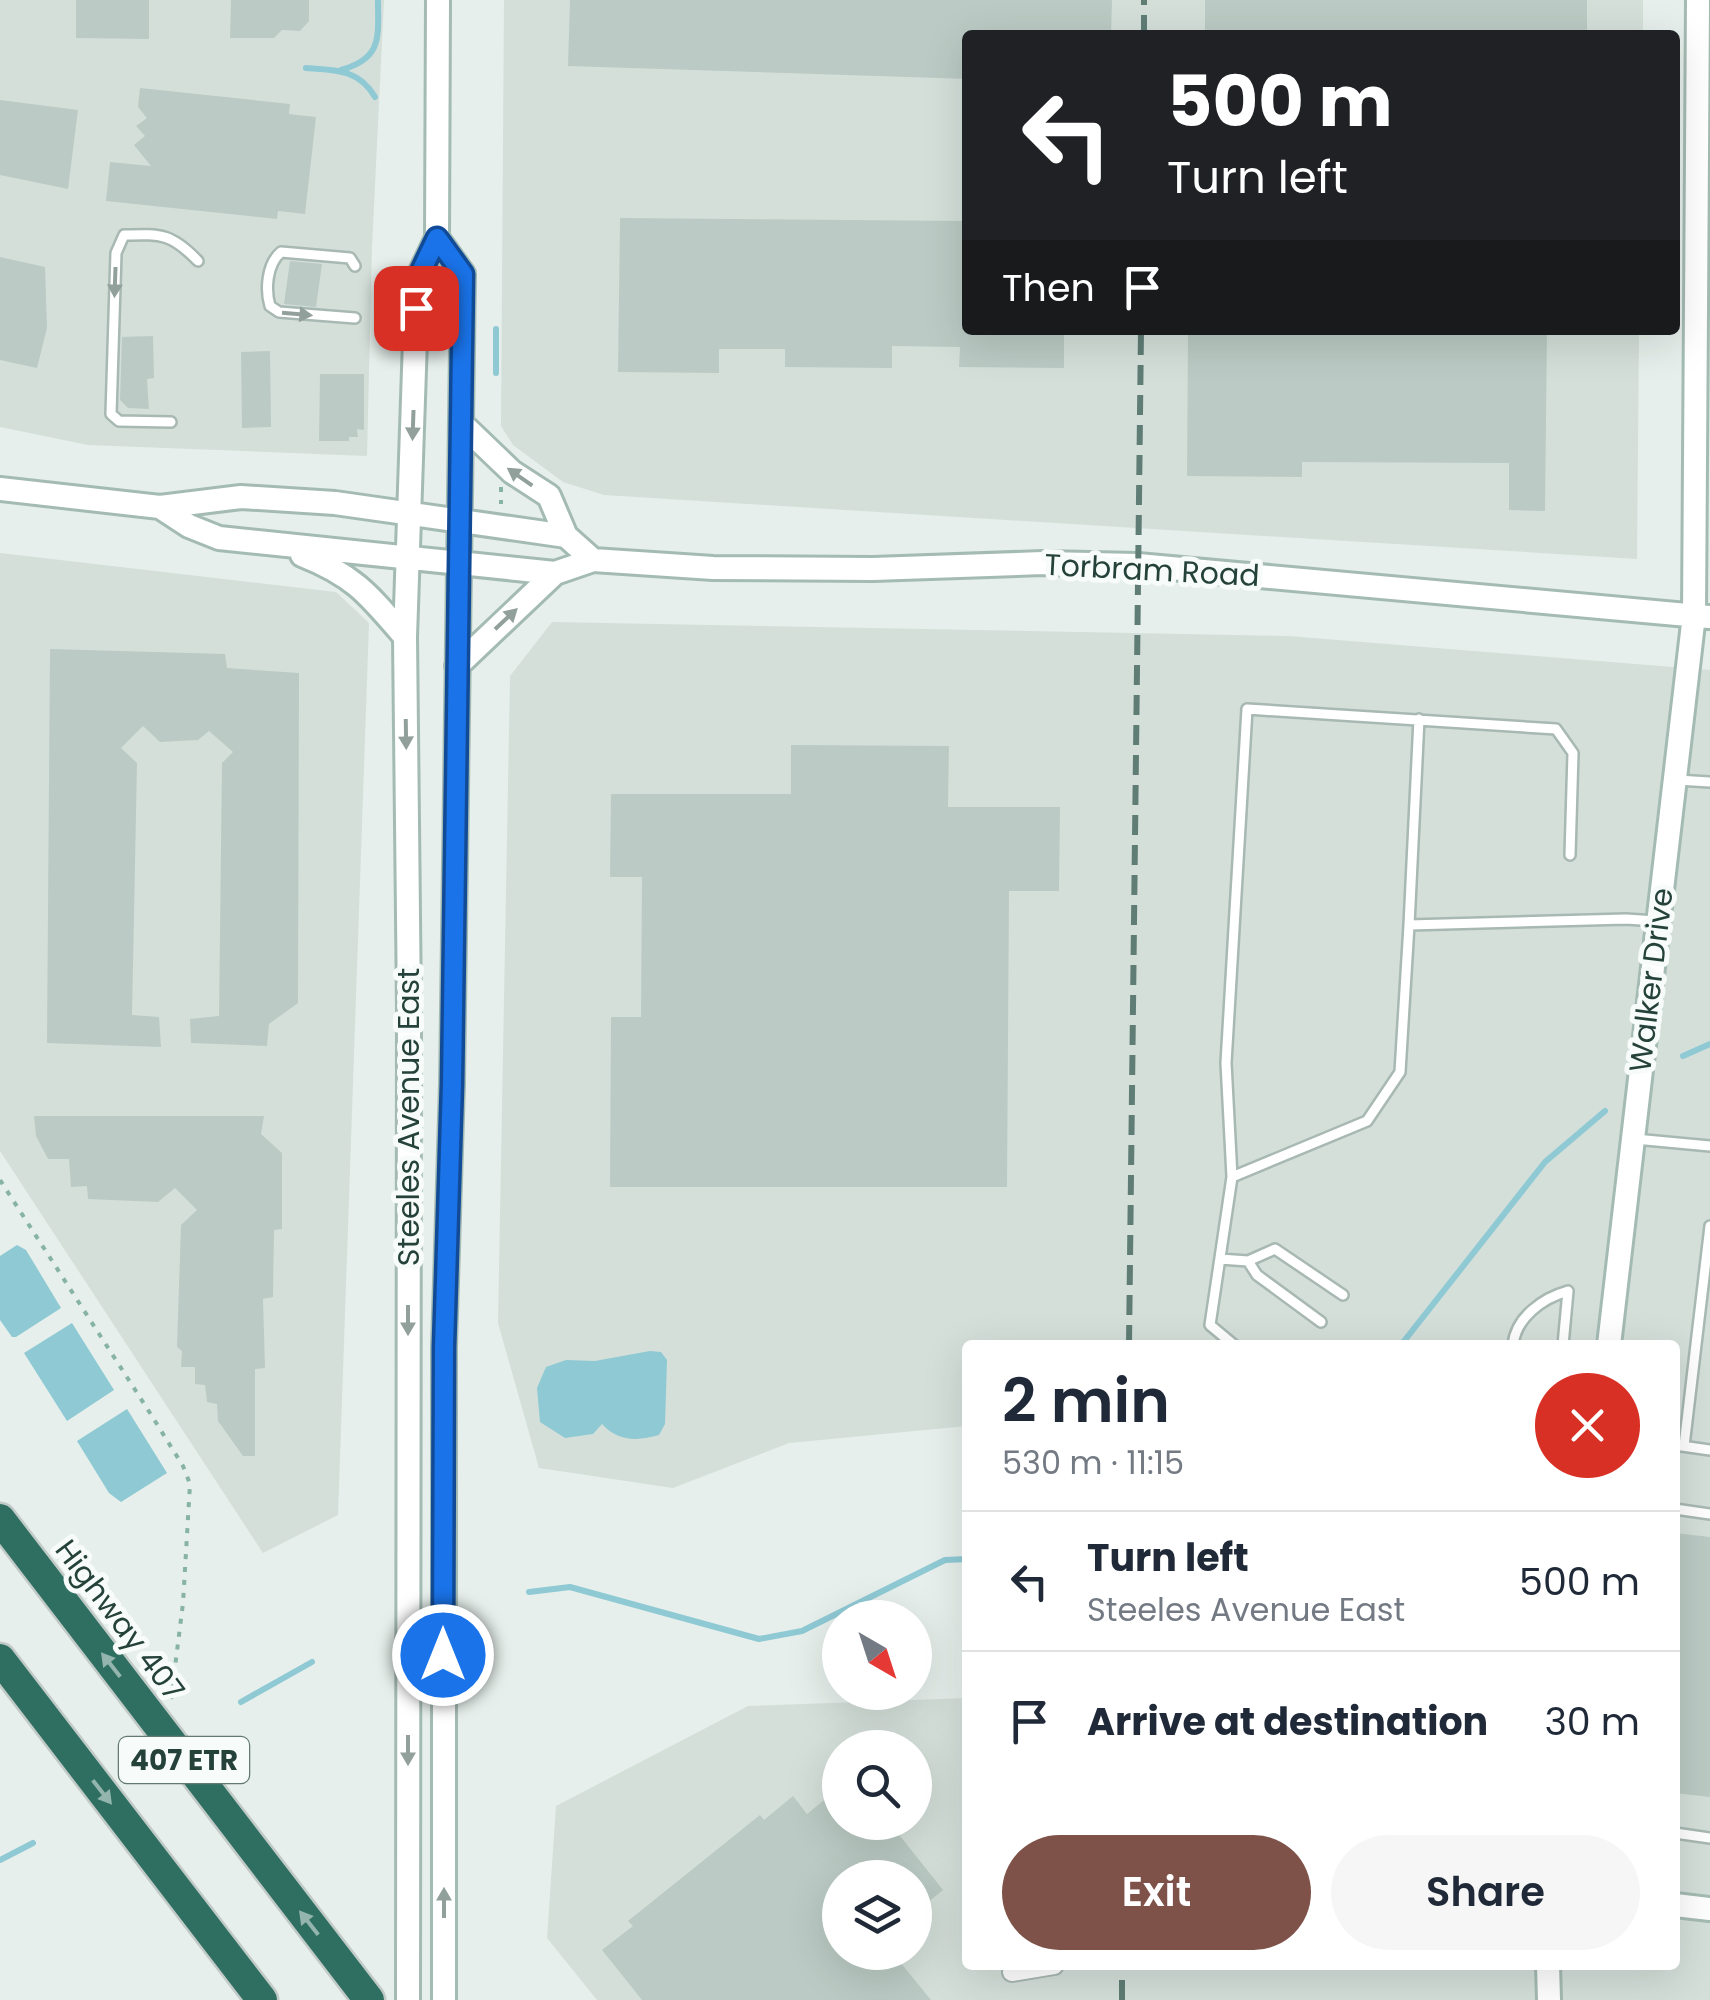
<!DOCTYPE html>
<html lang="en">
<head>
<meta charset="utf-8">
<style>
  :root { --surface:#fff; --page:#f6f6f7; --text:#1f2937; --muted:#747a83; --line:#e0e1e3; --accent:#7f5249 }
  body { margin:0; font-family:Poppins,sans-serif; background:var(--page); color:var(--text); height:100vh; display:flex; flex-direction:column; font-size:38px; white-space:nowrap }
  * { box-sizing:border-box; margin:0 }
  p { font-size:32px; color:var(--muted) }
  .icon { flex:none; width:55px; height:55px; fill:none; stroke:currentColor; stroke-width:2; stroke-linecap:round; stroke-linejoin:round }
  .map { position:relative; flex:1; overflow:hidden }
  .side { position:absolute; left:962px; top:1340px; width:718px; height:630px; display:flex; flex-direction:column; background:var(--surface); border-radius:10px; box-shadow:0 10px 40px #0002 }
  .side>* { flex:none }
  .guide { position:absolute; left:962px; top:30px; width:718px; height:305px; border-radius:10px; box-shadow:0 10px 40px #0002; background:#202124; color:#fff; overflow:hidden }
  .needle { width:65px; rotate:141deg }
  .fabs { position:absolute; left:822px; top:1600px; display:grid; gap:20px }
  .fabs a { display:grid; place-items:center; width:110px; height:110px; border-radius:50%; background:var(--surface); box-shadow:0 10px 40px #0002; font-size:50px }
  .pin { position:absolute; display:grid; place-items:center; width:85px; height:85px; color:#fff; margin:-42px; border-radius:20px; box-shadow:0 5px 15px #0006 }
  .me { position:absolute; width:110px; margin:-55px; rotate:0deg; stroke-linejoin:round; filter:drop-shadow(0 0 8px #0008) }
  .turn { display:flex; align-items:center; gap:35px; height:210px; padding:0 40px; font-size:45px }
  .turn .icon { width:130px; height:130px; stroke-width:2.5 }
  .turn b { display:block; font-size:70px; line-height:85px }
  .then { display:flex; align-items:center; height:95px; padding:0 40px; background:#0003; gap:20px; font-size:38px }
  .round { display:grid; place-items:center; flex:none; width:105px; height:105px; border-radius:52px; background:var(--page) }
  .overview { display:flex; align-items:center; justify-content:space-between; height:170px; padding:0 40px }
  h1 { font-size:60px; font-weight:600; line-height:75px }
  .cta { display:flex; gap:20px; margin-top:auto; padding:20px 40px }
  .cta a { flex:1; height:115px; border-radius:60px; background:var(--accent); color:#fff; font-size:40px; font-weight:600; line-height:115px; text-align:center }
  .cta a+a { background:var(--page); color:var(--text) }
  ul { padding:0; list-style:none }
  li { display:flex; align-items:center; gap:30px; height:140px; padding:0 40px; border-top:2px solid var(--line) }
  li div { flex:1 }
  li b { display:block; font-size:38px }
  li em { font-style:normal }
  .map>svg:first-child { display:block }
  .built { fill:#d4dfda; fill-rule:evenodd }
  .water { fill:#8ec9d4 }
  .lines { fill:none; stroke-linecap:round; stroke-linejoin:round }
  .stream { stroke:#8ec9d4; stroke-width:6 }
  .building { fill:#bbcac4 }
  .lane-casing { stroke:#a8b8b2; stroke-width:14 }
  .street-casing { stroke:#a8b8b2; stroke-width:22 }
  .secondary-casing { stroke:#a4bbb3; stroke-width:28 }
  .highway-casing { stroke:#c2cac8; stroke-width:35 }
  .path { stroke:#86b3a5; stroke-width:4; stroke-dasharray:5 8; stroke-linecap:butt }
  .lane { stroke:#fff; stroke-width:9 }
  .street { stroke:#fff; stroke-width:18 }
  .secondary { stroke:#fff; stroke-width:22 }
  .highway { stroke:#2f6f62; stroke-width:30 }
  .rail { stroke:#5f7d75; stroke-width:6; stroke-dasharray:20 10; stroke-linecap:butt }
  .oneway { fill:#92a09c }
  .oneway2 { fill:#93b5ae }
  .route-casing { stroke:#114b97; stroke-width:25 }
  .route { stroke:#1a73e8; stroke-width:18 }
  .labels { text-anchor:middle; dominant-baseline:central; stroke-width:10; stroke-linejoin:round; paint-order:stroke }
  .shield { fill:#f7fbf9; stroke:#637a73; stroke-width:2.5 }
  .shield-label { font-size:28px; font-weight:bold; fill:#24423a }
  .street-label { font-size:30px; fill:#24423a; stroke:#f7fbf9 }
</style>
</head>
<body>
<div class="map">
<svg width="1710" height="2000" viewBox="0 0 1710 2000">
  <rect width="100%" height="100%" fill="#e6efeb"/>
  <path class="built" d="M0,0H384L372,247L367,456L88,445L0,427Z
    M504,0H1643V35H968V330H1639L1637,559L604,495L563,482L513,445L501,426Z
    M0,553L336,592L369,623L338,1515L263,1553L0,1151Z
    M552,622L1288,636L1710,670V2000H597L547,1938L556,1806L748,1706L967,1698L968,1965H1675V1345H968L967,1426L789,1443L673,1488L539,1468L498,1323L510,676ZM840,1748H915V1822H840ZM840,1878H915V1952H840Z"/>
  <path class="water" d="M17,1245L26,1250L61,1308L16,1337H12L0,1320V1256Z
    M72,1323L114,1390L67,1421L24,1353Z
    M650,1351L661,1352L667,1360L665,1424L659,1435C638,1441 618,1442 602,1424L593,1434L565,1438L540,1422L537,1388L546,1367L566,1360L595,1361Z
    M127,1409L167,1473L121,1502L109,1493L77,1441Z"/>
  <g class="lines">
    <path class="stream" d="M306,68C335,70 359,69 375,97
      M341,70C383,58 378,37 378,0
      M496,329V373
      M1683,1056L1710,1044
      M1401,1345L1545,1162L1605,1111
      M529,1592L570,1587L759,1639L802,1631L945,1560L968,1559
      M241,1702L312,1662
      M0,1860L33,1843"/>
  </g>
  <path class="building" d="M76,0H149V39L76,38Z
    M231,0H309V21L300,31L282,30L274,38H230Z
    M570,0H1112L1111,35H968V79L568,66Z
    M1205,0H1587V35H1205Z
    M140,88L290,104L289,114L316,117L305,214L278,211L277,219L106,201L110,162L151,166L134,145L145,136L136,126L147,118L138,107Z
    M0,100L78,110L68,189L0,175Z
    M620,218L968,221V330H1064V368L959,367L960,347L892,346V368L785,367V349H719V373L618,372Z
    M0,257L45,267L47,328L37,368L0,360Z
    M290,261L322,264L316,307L284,304Z
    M1188,330H1547L1545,511L1509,510V463L1302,462V477L1187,476Z
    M153,336L154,378L147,379L149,409L128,408L120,400L122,337Z
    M270,351L271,427L242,428L241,352Z
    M320,374H364V430L357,429L358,437H349V441H319Z
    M50,649L225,654L227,668L299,673L298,1003L269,1024L267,1046L191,1043L190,1019L219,1016L222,763L233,752L209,731L198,740L160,742L143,726L121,748L137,763L132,1015L159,1017L161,1047L47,1043Z
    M791,745L949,746L948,807H1060L1059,891H1009L1007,1187H610L611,1017H641L642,877H610L611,794H791Z
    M34,1116H264L261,1134L282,1153V1229L274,1230L273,1297L263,1299L265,1368L255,1369V1456H243L218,1421L217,1404L207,1402L205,1385L195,1384V1367H181L182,1351L177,1347L181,1225L197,1210L175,1188L158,1202L88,1199L87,1186L71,1187L69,1159H48L36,1136Z
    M1675,1533L1710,1537V1797L1675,1793Z
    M840,1787V1822H889L943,1890L915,1913V1878H840V1952H912L900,1962L931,2000H642L602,1950L633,1926L628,1921L760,1815L764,1820L793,1796L807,1814Z"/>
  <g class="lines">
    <defs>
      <path id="lane" d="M355,318L279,312L270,306C265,289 267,264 281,252L350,258L355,266
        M171,422L119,421L111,414L116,253L124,235C161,234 171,233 198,261
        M1677,780L1710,782
        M1409,925L1419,719
        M1635,1139L1710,1146
        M1232,1177L1226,1063L1247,709L1556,729L1573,753L1570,855
        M1220,1259L1248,1261L1275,1249L1343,1295
        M1248,1261L1257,1275L1321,1322
        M1234,1345L1210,1325L1232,1177L1367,1121L1400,1072L1409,925L1626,919L1656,921
        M1513,1345C1516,1317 1543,1298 1568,1291L1563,1345
        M1675,1445L1710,1450
        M1684,1446L1710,1226
        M1675,1509L1710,1514
        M1675,1833L1710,1838"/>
      <path id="street" d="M1012,1972L1054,1965"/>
      <path id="secondary" d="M437,238L463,274L452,1084L444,1347V2000
        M463,425L512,472L549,496L566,536
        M0,489L160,507L241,497L335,503L566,536L593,560
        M160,507L189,526L219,538L555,573L593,560L713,568L873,569L1043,563L1138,565L1710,617
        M302,555C355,576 369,595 405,637
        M457,666L555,573
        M1609,1345L1694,615L1698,0
        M1675,1905L1710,1909
        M1548,1965L1549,2000
        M408,2000L409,1009L405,637L417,280L437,238L438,0"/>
      <path id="highway" d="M0,1519L369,2000
        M0,1659L262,2000"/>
    </defs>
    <use href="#lane" class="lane-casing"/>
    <use href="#street" class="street-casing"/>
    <use href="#secondary" class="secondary-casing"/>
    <use href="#highway" class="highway-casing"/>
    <path class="path" d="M501,487V504
      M0,1180L150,1413L183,1466L190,1484L183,1603L171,1699"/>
    <use href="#lane" class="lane"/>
    <use href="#street" class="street"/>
    <use href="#secondary" class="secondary"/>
    <use href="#highway" class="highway"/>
    <path class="rail" d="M1144,35V0
      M1129,1345L1141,330
      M1122,2000V1965"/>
  </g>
  <defs><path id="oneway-solid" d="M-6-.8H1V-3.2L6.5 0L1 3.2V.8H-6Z" transform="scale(2.5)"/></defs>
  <g class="oneway">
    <use href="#oneway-solid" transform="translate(115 282) rotate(92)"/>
    <use href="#oneway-solid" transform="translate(297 314) rotate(5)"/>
    <use href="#oneway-solid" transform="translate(413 425) rotate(92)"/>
    <use href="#oneway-solid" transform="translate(520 477) rotate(-145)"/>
    <use href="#oneway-solid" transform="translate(506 619) rotate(-43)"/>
    <use href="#oneway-solid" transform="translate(406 734) rotate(89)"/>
    <use href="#oneway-solid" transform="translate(408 1320) rotate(90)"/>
    <use href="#oneway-solid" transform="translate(408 1750) rotate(90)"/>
    <use href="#oneway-solid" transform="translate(444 1903) rotate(-90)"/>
  </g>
  <g class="oneway2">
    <use href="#oneway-solid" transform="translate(111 1665) rotate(-128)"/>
    <use href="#oneway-solid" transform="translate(102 1792) rotate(52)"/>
    <use href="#oneway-solid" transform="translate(309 1923) rotate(-128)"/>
  </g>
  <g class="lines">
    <defs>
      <path id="route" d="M416,308L417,280L437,238L463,274L452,1084L444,1347L443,1655"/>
    </defs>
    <use href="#route" class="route-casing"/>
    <use href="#route" class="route"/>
  </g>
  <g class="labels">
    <rect class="shield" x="119" y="1737" width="130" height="46" rx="8"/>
    <g class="shield-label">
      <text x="184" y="1760">407 ETR</text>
    </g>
    <g class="street-label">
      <text transform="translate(1152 570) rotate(3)">Torbram Road</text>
      <text transform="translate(1651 980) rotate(-83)">Walker Drive</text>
      <text transform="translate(408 1117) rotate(-90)">Steeles Avenue East</text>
      <text transform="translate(120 1620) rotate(53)">Highway 407</text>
    </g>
  </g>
</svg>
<div class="fabs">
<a><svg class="needle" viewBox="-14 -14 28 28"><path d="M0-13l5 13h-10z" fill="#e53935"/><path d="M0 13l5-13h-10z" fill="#747a83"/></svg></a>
<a><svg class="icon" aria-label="search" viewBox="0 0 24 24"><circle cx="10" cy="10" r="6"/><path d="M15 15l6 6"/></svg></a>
<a><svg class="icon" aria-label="layers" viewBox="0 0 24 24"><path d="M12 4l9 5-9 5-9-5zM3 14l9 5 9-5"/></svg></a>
</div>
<div class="pin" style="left:416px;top:308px;background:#d93025"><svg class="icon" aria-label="arrive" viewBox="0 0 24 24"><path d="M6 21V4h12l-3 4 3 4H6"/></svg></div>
<svg class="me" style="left:443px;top:1655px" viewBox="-20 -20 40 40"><circle r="17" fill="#1a73e8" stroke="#fff" stroke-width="3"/><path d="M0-11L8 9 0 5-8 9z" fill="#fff"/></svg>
<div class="guide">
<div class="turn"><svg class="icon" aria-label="left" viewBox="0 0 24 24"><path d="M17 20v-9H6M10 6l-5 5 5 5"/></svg><div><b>500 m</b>Turn left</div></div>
<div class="then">Then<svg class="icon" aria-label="arrive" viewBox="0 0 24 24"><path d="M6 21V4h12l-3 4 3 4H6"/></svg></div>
</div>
<section class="side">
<div class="overview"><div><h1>2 min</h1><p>530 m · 11:15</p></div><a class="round" style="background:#d93025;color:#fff"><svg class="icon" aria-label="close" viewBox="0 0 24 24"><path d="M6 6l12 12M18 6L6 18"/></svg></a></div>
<ul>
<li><svg class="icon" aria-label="left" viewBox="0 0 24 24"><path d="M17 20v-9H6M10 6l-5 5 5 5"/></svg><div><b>Turn left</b><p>Steeles Avenue East</p></div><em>500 m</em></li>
<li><svg class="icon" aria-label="arrive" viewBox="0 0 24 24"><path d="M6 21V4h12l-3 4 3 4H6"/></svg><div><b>Arrive at destination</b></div><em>30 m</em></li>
</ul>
<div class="cta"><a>Exit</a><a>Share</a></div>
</section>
</div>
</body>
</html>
